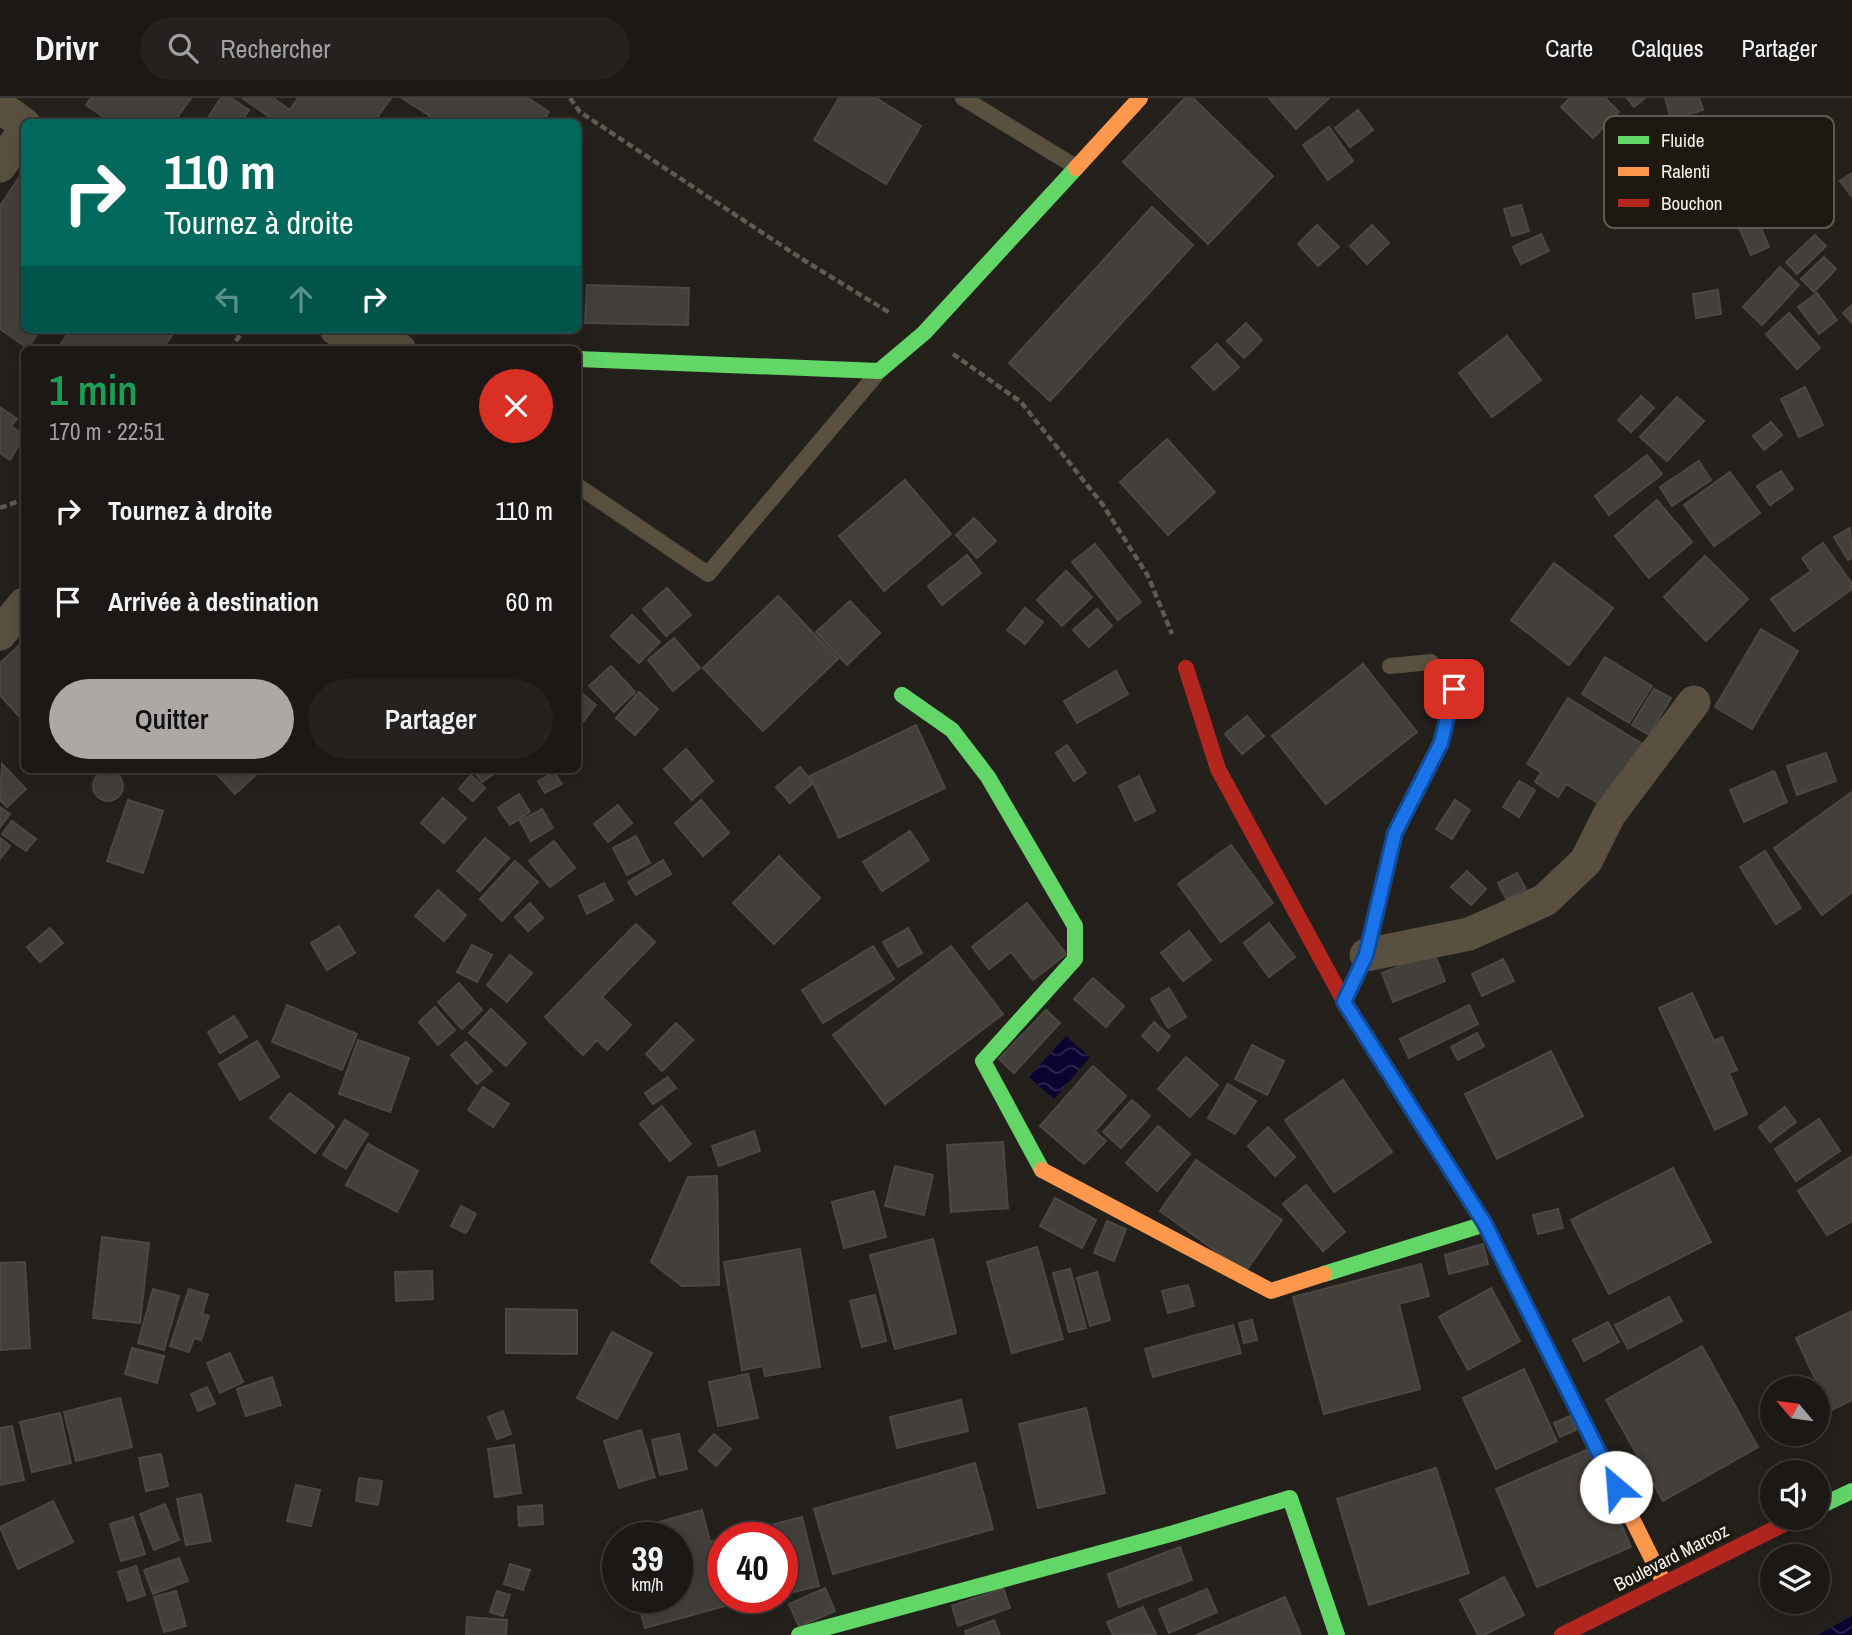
<!DOCTYPE html>
<html lang="fr">
<head>
<meta charset="utf-8">
<style>
  :root { --surface:#1b1815; --page:#24211e; --text:#f1f3f6; --muted:#a0a0a0; --line:#393734; --accent:#aca8a3 }
  body { margin:0; font-family:"Archivo Narrow",sans-serif; background:var(--page); color:var(--text); height:100vh; display:flex; flex-direction:column; font-size:26px; white-space:nowrap }
  * { box-sizing:border-box; margin:0 }
  p { font-size:23px; color:var(--muted) }
  .icon { flex:none; width:38px; height:38px; fill:none; stroke:currentColor; stroke-width:2; stroke-linecap:round; stroke-linejoin:round }
  .map { position:relative; flex:1; overflow:hidden }
  .side { position:absolute; left:21px; top:248px; width:560px; height:427px; display:flex; flex-direction:column; background:var(--surface); border-radius:10px; box-shadow:0 7px 28px #0002,0 0 0 2px var(--line) }
  .side>* { flex:none }
  .guide { position:absolute; left:21px; top:21px; width:560px; height:214px; border-radius:10px; box-shadow:0 7px 28px #0002,0 0 0 2px var(--line); background:#00695c; color:#fff; overflow:hidden }
  .needle { width:46px; rotate:299deg }
  .tools { position:absolute; left:1760px; top:1278px; display:grid; gap:14px }
  .tools a { display:grid; place-items:center; width:70px; height:70px; border-radius:50%; background:var(--surface); box-shadow:0 7px 28px #0002,0 0 0 2px var(--line); font-size:35px }
  .speed { position:absolute; left:602px; top:1424px; display:flex; gap:14px; font-size:35px; font-weight:700; text-align:center }
  .speed>* { display:grid; place-content:center; width:91px; height:91px; border-radius:50%; background:var(--surface); box-shadow:0 7px 28px #0002,0 0 0 2px var(--line); line-height:1 }
  .speed small { font-size:18px; font-weight:400 }
  .speed .limit { border:10px solid #d22; background:#fff; color:#111 }
  .pin { position:absolute; display:grid; place-items:center; width:60px; height:60px; color:#fff; margin:-30px; border-radius:14px; box-shadow:0 4px 10px #0006 }
  .me { position:absolute; width:77px; margin:-38px; rotate:333deg; stroke-linejoin:round; filter:drop-shadow(0 0 5px #0008) }
  .turn { display:flex; align-items:center; gap:24px; height:147px; padding:0 28px; font-size:32px }
  .turn .icon { width:91px; height:91px; stroke-width:2.5 }
  .turn b { display:block; font-size:49px; line-height:60px }
  .lanes { display:flex; align-items:center; height:66px; padding:0 28px; background:#0003; justify-content:center; gap:35px; direction:ltr }
  .lanes .off { opacity:.35 }
  .round { display:grid; place-items:center; flex:none; width:74px; height:74px; border-radius:37px; background:var(--page) }
  .overview { display:flex; align-items:center; justify-content:space-between; height:119px; padding:0 28px }
  h1 { font-size:42px; font-weight:600; line-height:52px; color:#1e9e55 }
  .action { display:flex; gap:14px; margin-top:auto; padding:14px 28px }
  .action a { flex:1; height:80px; border-radius:42px; background:var(--accent); color:#111; font-size:28px; font-weight:600; line-height:80px; text-align:center }
  .action a+a { background:var(--page); color:var(--text) }
  ul { padding:0; list-style:none }
  li { display:flex; align-items:center; gap:21px; height:91px; padding:0 28px }
  li div { flex:1 }
  li b { display:block; font-size:26px }
  li em { font-style:normal }
  header { display:flex; align-items:center; gap:42px; box-sizing:border-box; height:98px; padding:0 35px; background:var(--surface); border-bottom:2px solid var(--line) }
  header strong { font-size:33px }
  nav { display:flex; gap:38px; margin-inline-start:auto; font-size:24px }
  .search { width:490px; height:63px; background:var(--page); display:flex; align-items:center; gap:18px; box-sizing:border-box; padding:0 24px; border-radius:38px; color:var(--muted); font-size:26px }
  .map>svg:first-child { display:block }
  .water { fill:url(#water-waves) }
  .building { fill:#43403c; stroke:#4b4844; stroke-width:2 }
  .lines { fill:none; stroke-linecap:round; stroke-linejoin:round }
  .path { stroke:#605a4f; stroke-width:4.5; stroke-dasharray:7 3.5; stroke-linecap:butt }
  .lane { stroke:#5a503f; stroke-width:16 }
  .street { stroke:#5a503f; stroke-width:33 }
  .fast { stroke:#63d668; stroke-width:16 }
  .slow { stroke:#ff974d; stroke-width:16 }
  .jam { stroke:#b3261e; stroke-width:16 }
  .route-casing { stroke:#114b97; stroke-width:18 }
  .route { stroke:#1a73e8; stroke-width:12 }
  .labels { text-anchor:middle; dominant-baseline:central; stroke-width:7; stroke-linejoin:round; paint-order:stroke }
  .street-label { font-size:19px; fill:#f5f1eb; stroke:#1d1810 }
  .key { fill:#1d1810; stroke:#5e5952; stroke-width:2 }
  .key-label { font-size:19px; fill:#f5f1eb }
</style>
</head>
<body>
<header>
<strong>Drivr</strong>
<div class="search"><svg class="icon" aria-label="search" viewBox="0 0 24 24"><circle cx="10" cy="10" r="6"/><path d="M15 15l6 6"/></svg>Rechercher</div>
<nav><a>Carte</a><a>Calques</a><a>Partager</a></nav>
</header>
<div class="map">
<svg width="1852" height="1537" viewBox="0 0 1852 1537">
  <defs>
    <pattern id="water-waves" width="16" height="10" patternUnits="userSpaceOnUse" patternTransform="scale(1.75)"><rect width="16" height="10" fill="#0b0330"/><path d="M0 5q4-4 8 0t8 0" fill="none" stroke="#2f284e"/></pattern>
  </defs>
  <rect width="100%" height="100%" fill="#24201c"/>
  <path class="water" d="M1066,938L1090,959L1054,1001L1029,979Z
    M1852,1518V1537H1818Z"/>
  <path class="building" d="M91,0H191L174,24H111L86,7Z
    M221,0H231L249,12L241,24H205Z
    M242,0H273L290,12L298,0H391L374,24H277Z
    M402,0H528L549,14L542,24H426L430,18Z
    M839,0H876L921,28L886,86L814,42Z
    M1185,0H1193L1273,78L1208,146L1123,64Z
    M1269,0H1329L1296,31Z
    M1570,0H1605L1619,14L1593,40L1561,9Z
    M1627,0H1645L1634,9Z
    M1665,0H1699L1703,12L1671,21Z
    M1358,12L1373,32L1350,49L1335,30Z
    M1329,29L1353,63L1328,82L1303,47Z
    M24,72V231H40L28,250L0,231V108Z
    M1852,75V99L1840,83Z
    M1521,107L1529,133L1512,138L1504,111Z
    M1152,109L1193,147L1050,303L1009,265Z
    M1755,116L1769,149L1751,157L1737,125Z
    M1317,127L1339,149L1318,168L1298,146Z
    M1372,127L1389,145L1367,166L1350,148Z
    M1541,136L1549,153L1521,166L1513,149Z
    M1815,137L1826,148L1797,176L1786,164Z
    M1824,159L1836,171L1814,194L1801,181Z
    M1780,169L1799,187L1762,227L1743,209Z
    M587,187L689,190L688,227L585,225Z
    M1718,192L1721,216L1696,220L1693,196Z
    M1817,195L1837,222L1819,236L1798,209Z
    M1852,207V225L1843,215Z
    M1789,215L1820,250L1797,271L1766,236Z
    M1246,225L1262,242L1244,260L1227,243Z
    M71,231H176L162,252H57Z
    M1507,238L1541,282L1492,319L1459,275Z
    M1217,246L1239,269L1214,292L1192,269Z
    M1805,289L1823,327L1799,339L1781,301Z
    M1641,298L1654,310L1631,334L1618,322Z
    M1677,299L1704,323L1667,363L1640,339Z
    M0,309L17,321L11,328L24,337L10,362L0,355Z
    M1771,324L1782,337L1764,352L1753,338Z
    M1167,341L1215,394L1168,437L1120,384Z
    M1647,357L1662,376L1609,417L1595,398Z
    M1699,363L1711,382L1672,408L1660,389Z
    M1781,373L1793,391L1770,407L1757,388Z
    M1730,374L1760,415L1714,448L1684,407Z
    M905,382L951,436L884,493L839,438Z
    M1657,402L1692,444L1649,480L1615,438Z
    M974,420L996,443L977,460L956,437Z
    M1850,430L1852,460L1848,462L1834,439Z
    M1823,445L1852,486V491L1794,533L1771,501L1811,473L1802,460Z
    M1095,446L1141,504L1118,522L1072,464Z
    M967,457L981,475L942,507L928,488Z
    M1705,458L1748,501L1706,543L1664,499Z
    M1554,465L1613,510L1569,567L1511,522Z
    M1066,473L1092,499L1062,528L1037,502Z
    M667,490L691,517L666,538L643,511Z
    M778,498L838,561L763,633L703,570Z
    M850,503L880,535L847,567L816,534Z
    M1025,510L1043,524L1025,546L1007,532Z
    M1097,511L1112,528L1089,549L1073,532Z
    M632,517L660,544L639,565L611,538Z
    M1761,531L1798,553L1752,631L1715,609Z
    M674,540L700,570L673,593L648,562Z
    M24,543V624L0,597V565Z
    M1605,559L1652,588L1629,625L1582,596Z
    M1363,566L1417,634L1326,706L1272,638Z
    M611,568L635,594L614,614L589,588Z
    M1116,573L1128,596L1077,625L1064,603Z
    M1654,591L1671,600L1649,637L1632,627Z
    M578,592L596,607L578,630Z
    M639,594L658,611L635,637L616,620Z
    M1568,600L1644,647L1606,710L1566,686L1558,699L1535,684L1541,674L1527,666Z
    M1247,618L1264,638L1242,656L1225,636Z
    M916,627L945,690L839,740L810,678Z
    M1067,647L1086,675L1074,683L1056,655Z
    M686,651L713,683L692,702L664,671Z
    M1826,655L1836,683L1797,697L1787,668Z
    M2,666L26,691L7,709L0,702Z
    M800,669L813,685L790,705L776,689Z
    M213,672H261L235,696Z
    M473,672H500L482,684Z
    M93 688a15 15 0 1 1 30 0a15 15 0 1 1-30 0Z
    M1774,673L1787,704L1744,724L1730,692Z
    M554,674L562,686L545,695L538,683Z
    M471,677L485,690L473,703L459,691Z
    M1139,678L1155,713L1135,723L1119,688Z
    M1519,683L1535,692L1519,719L1503,709Z
    M1852,694V794L1822,817L1774,750Z
    M519,696L530,714L510,727L498,710Z
    M443,700L466,720L444,745L421,725Z
    M128,702L163,713L143,775L107,763Z
    M701,702L729,735L703,758L675,725Z
    M1455,702L1470,712L1452,741L1436,731Z
    M618,707L632,725L608,744L594,726Z
    M0,709L10,716L0,729Z
    M542,711L553,730L531,743L520,723Z
    M12,723L36,741L26,753L2,736Z
    M910,733L929,762L882,793L863,764Z
    M636,738L650,765L627,777L613,750Z
    M0,740L10,748L0,761Z
    M485,740L509,760L480,793L457,773Z
    M554,743L575,770L550,789L529,763Z
    M1231,747L1273,805L1221,844L1178,786Z
    M1765,753L1801,810L1776,826L1740,769Z
    M779,758L820,800L774,846L733,805Z
    M663,762L671,776L636,797L628,784Z
    M515,763L538,784L502,823L480,801Z
    M1467,773L1486,791L1471,807L1451,789Z
    M1517,775L1526,791L1506,801L1498,785Z
    M604,785L613,802L587,816L579,798Z
    M438,792L466,817L444,843L415,818Z
    M530,805L543,820L528,833L515,819Z
    M1027,805L1066,856L1033,882L1011,854L989,871L972,849Z
    M1269,825L1295,859L1269,879L1244,845Z
    M636,826L655,844L602,899L631,927L607,952L597,942L583,957L545,919Z
    M339,828L355,855L327,872L311,845Z
    M50,830L63,845L40,864L27,849Z
    M908,830L922,855L898,869L883,844Z
    M1189,833L1211,862L1183,883L1161,855Z
    M472,847L492,857L477,884L457,874Z
    M873,848L894,881L823,925L802,892Z
    M951,848L1003,916L885,1006L833,937Z
    M1434,854L1445,883L1393,904L1382,875Z
    M510,857L532,875L507,904L487,887Z
    M1503,861L1514,883L1482,898L1472,876Z
    M1093,880L1124,908L1106,929L1074,901Z
    M459,885L482,912L462,931L438,904Z
    M1169,890L1186,919L1168,930L1151,901Z
    M1692,895L1714,943L1722,939L1737,972L1729,975L1747,1016L1715,1032L1659,910Z
    M287,907L357,936L342,972L272,944Z
    M1469,907L1478,926L1409,960L1400,941Z
    M435,909L455,932L438,947L419,924Z
    M491,911L526,945L506,968L469,935Z
    M1046,912L1060,925L1014,975L999,961Z
    M234,918L247,939L220,955L208,934Z
    M1154,924L1170,938L1158,953L1142,938Z
    M676,925L693,942L662,973L646,956Z
    M1477,935L1484,948L1458,962L1451,949Z
    M358,942L409,960L390,1014L339,996Z
    M257,943L279,979L240,1002L219,966Z
    M466,944L492,973L477,986L451,957Z
    M1252,947L1284,963L1267,997L1235,981Z
    M1551,953L1583,1018L1497,1061L1465,996Z
    M1186,959L1218,987L1190,1019L1158,991Z
    M1093,968L1126,998L1095,1033L1106,1043L1084,1066L1040,1028Z
    M668,979L676,990L653,1006L645,995Z
    M1343,982L1392,1054L1334,1094L1285,1022Z
    M1228,986L1256,1003L1235,1036L1208,1020Z
    M483,989L509,1006L493,1029L468,1012Z
    M290,995L334,1028L315,1055L270,1020Z
    M1132,1002L1150,1018L1121,1050L1103,1034Z
    M662,1008L691,1046L670,1063L640,1026Z
    M1785,1009L1796,1024L1770,1044L1759,1029Z
    M1819,1021L1840,1053L1796,1083L1775,1051Z
    M345,1022L368,1036L346,1071L323,1057Z
    M1158,1028L1190,1056L1157,1093L1126,1065Z
    M1268,1029L1295,1059L1275,1078L1248,1048Z
    M754,1033L760,1053L719,1068L712,1048Z
    M1003,1044L1008,1110L951,1114L947,1047Z
    M368,1046L418,1073L397,1114L346,1087Z
    M1852,1058V1123L1827,1137L1798,1093Z
    M1196,1062L1282,1122L1245,1174L1160,1113Z
    M895,1068L933,1077L924,1117L885,1108Z
    M1673,1070L1711,1144L1609,1196L1571,1122Z
    M717,1078L719,1187L682,1188L651,1164L688,1079Z
    M1306,1087L1345,1134L1323,1153L1283,1106Z
    M874,1093L886,1139L844,1150L832,1104Z
    M1055,1100L1096,1122L1082,1150L1040,1128Z
    M461,1108L476,1116L466,1135L451,1128Z
    M1558,1111L1563,1130L1538,1136L1533,1117Z
    M1107,1123L1126,1131L1114,1163L1094,1155Z
    M102,1139L149,1145L140,1225L93,1220Z
    M933,1141L956,1235L895,1251L870,1157Z
    M1483,1146L1488,1166L1449,1176L1445,1157Z
    M1037,1149L1063,1241L1012,1255L987,1164Z
    M800,1151L820,1269L765,1278L763,1268L742,1272L724,1164Z
    M25,1164L30,1250L0,1252V1165Z
    M1421,1166L1429,1198L1399,1206L1420,1291L1324,1316L1293,1199Z
    M1070,1171L1086,1230L1069,1234L1053,1175Z
    M432,1173L433,1201L396,1203L395,1174Z
    M1097,1174L1110,1222L1090,1228L1077,1180Z
    M1188,1187L1194,1208L1168,1215L1162,1193Z
    M1491,1190L1520,1243L1468,1272L1439,1219Z
    M153,1191L179,1198L164,1252L138,1245Z
    M189,1191L208,1197L202,1216L209,1218L201,1242L194,1240L189,1254L170,1248Z
    M875,1197L886,1243L862,1249L850,1203Z
    M1669,1199L1682,1223L1628,1251L1615,1227Z
    M506,1211L577,1212V1256L506,1255Z
    M1852,1213V1302L1830,1313L1796,1240Z
    M1252,1222L1257,1242L1244,1245L1239,1225Z
    M1608,1224L1619,1244L1584,1263L1573,1242Z
    M1233,1227L1241,1255L1153,1279L1145,1251Z
    M612,1234L652,1255L617,1321L577,1300Z
    M1702,1248L1758,1349L1663,1403L1606,1302Z
    M132,1250L164,1258L157,1285L125,1276Z
    M230,1255L243,1284L220,1295L207,1265Z
    M1524,1271L1557,1343L1496,1371L1463,1300Z
    M748,1276L758,1320L718,1328L709,1284Z
    M272,1279L281,1307L246,1318L237,1291Z
    M207,1289L215,1306L198,1313L191,1296Z
    M120,1300L132,1349L76,1363L64,1314Z
    M961,1302L968,1333L897,1350L890,1319Z
    M1086,1310L1105,1395L1038,1410L1019,1326Z
    M503,1313L511,1336L497,1341L488,1319Z
    M60,1315L71,1365L32,1374L20,1324Z
    M1570,1318L1576,1332L1560,1339L1554,1325Z
    M12,1328L24,1382L0,1387V1330Z
    M641,1332L655,1379L619,1390L604,1343Z
    M679,1336L687,1371L660,1377L652,1342Z
    M714,1336L731,1351L716,1368L699,1353Z
    M514,1347L521,1395L495,1399L488,1351Z
    M1589,1351L1631,1449L1537,1489L1496,1391Z
    M161,1356L168,1388L146,1393L139,1360Z
    M975,1365L993,1431L833,1476L814,1411Z
    M1436,1370L1469,1475L1369,1507L1337,1401Z
    M359,1380L382,1383L378,1407L356,1403Z
    M296,1387L320,1392L311,1428L287,1423Z
    M201,1396L211,1443L186,1447L177,1401Z
    M53,1403L73,1444L18,1471L0,1429Z
    M165,1406L179,1442L154,1452L140,1416Z
    M542,1407L543,1426L519,1428L518,1409Z
    M702,1412L710,1444L755,1431L757,1440H723V1500H754L645,1530L637,1500H677V1440H621L619,1435Z
    M133,1419L145,1456L121,1463L110,1426Z
    M802,1419L819,1488L782,1497V1440H766L763,1429Z
    M1180,1449L1192,1482L1119,1509L1108,1476Z
    M179,1460L188,1483L153,1496L144,1472Z
    M510,1466L530,1472L523,1492L504,1486Z
    M136,1468L145,1497L128,1503L118,1474Z
    M1504,1479L1524,1517L1484,1537H1478L1460,1502Z
    M825,1490L835,1513L799,1529L789,1506Z
    M1003,1490L1010,1510L958,1528L952,1508Z
    M1207,1491L1217,1514L1169,1535L1159,1511Z
    M176,1493L186,1528L164,1534L154,1499Z
    M497,1493L510,1497L503,1518L490,1514Z
    M1285,1499L1301,1537H1196Z
    M1143,1509L1156,1536L1113,1537L1107,1524Z
    M467,1519L507,1522L506,1537H466Z
    M994,1522L1000,1537H966L965,1533Z"/>
  <g class="lines">
    <path class="path" d="M570,0L580,14L802,161L890,215
      M230,252L244,231
      M953,256L1021,304L1103,407L1148,478L1172,536
      M0,410L24,401"/>
    <path class="lane" d="M963,0L1076,69
      M578,388L708,476L876,277
      M1345,901L1366,857L1395,735L1441,645L1454,591L1431,564L1390,568"/>
    <path class="street" d="M0,9L24,26
      M0,68L24,32
      M336,231L400,252
      M0,536L24,506
      M1366,857L1469,836L1545,802L1586,763L1609,717L1694,604"/>
    <path class="fast" d="M578,261L879,273L924,235L1076,70
      M902,597L952,632L988,679L1075,828V861L983,963L1042,1072
      M1368,942L1485,1126L1565,1286
      M1324,1176L1485,1126
      M1818,1409L1852,1393
      M799,1537L1174,1435L1290,1400L1337,1537"/>
    <path class="slow" d="M1076,70L1140,0
      M1042,1072L1271,1193L1324,1176
      M1565,1286L1664,1485"/>
    <path class="jam" d="M1186,570L1218,671L1344,903L1368,942
      M1562,1537L1798,1419"/>
  </g>
  <g class="lines">
    <defs>
      <path id="route" d="M1454,591L1441,645L1395,735L1366,857L1344,904L1485,1126L1616,1389"/>
    </defs>
    <use href="#route" class="route-casing"/>
    <use href="#route" class="route"/>
  </g>
  <g class="labels">
    <g class="street-label">
      <text transform="translate(1671 1459) rotate(-27)">Boulevard Marcoz</text>
    </g>
  </g>
  <rect x="1604" y="18" width="230" height="112" rx="10" class="key"/>
  <rect x="1618" y="38" width="31" height="8" fill="#63d668"/>
  <rect x="1618" y="69" width="31" height="9" fill="#ff974d"/>
  <rect x="1618" y="101" width="31" height="8" fill="#b3261e"/>
  <g class="key-label">
    <text x="1661" y="49">Fluide</text>
    <text x="1661" y="80">Ralenti</text>
    <text x="1661" y="112">Bouchon</text>
  </g>
</svg>
<div class="tools">
<a><svg class="needle" viewBox="-14 -14 28 28"><path d="M0-13l5 13h-10z" fill="#e53935"/><path d="M0 13l5-13h-10z" fill="#a0a0a0"/></svg></a>
<a><svg class="icon" aria-label="sound" viewBox="0 0 24 24"><path d="M4 9h4l5-4v14l-5-4H4zM17 9q2 3 0 6"/></svg></a>
<a><svg class="icon" aria-label="layers" viewBox="0 0 24 24"><path d="M12 4l9 5-9 5-9-5zM3 14l9 5 9-5"/></svg></a>
</div>
<div class="speed"><div>39<small>km/h</small></div><div class="limit">40</div></div>
<div class="pin" style="left:1454px;top:591px;background:#d93025"><svg class="icon" aria-label="arrive" viewBox="0 0 24 24"><path d="M6 21V4h12l-3 4 3 4H6"/></svg></div>
<svg class="me" style="left:1616px;top:1389px" viewBox="-20 -20 40 40"><circle r="19" fill="#fff"/><path d="M0-13L10 11 0 6-10 11z" fill="#1a73e8"/></svg>
<div class="guide">
<div class="turn"><svg class="icon" aria-label="right" viewBox="0 0 24 24"><path d="M7 20v-9h11M14 6l5 5-5 5"/></svg><div><b>110 m</b>Tournez à droite</div></div>
<div class="lanes"><svg class="icon off" aria-label="left" viewBox="0 0 24 24"><path d="M17 20v-9H6M10 6l-5 5 5 5"/></svg><svg class="icon off" aria-label="ahead" viewBox="0 0 24 24"><path d="M12 20V5M6 11l6-6 6 6"/></svg><svg class="icon" aria-label="right" viewBox="0 0 24 24"><path d="M7 20v-9h11M14 6l5 5-5 5"/></svg></div>
</div>
<section class="side">
<div class="overview"><div><h1>1 min</h1><p>170 m · 22:51</p></div><a class="round" style="background:#d93025;color:#fff"><svg class="icon" aria-label="close" viewBox="0 0 24 24"><path d="M6 6l12 12M18 6L6 18"/></svg></a></div>
<ul>
<li><svg class="icon" aria-label="right" viewBox="0 0 24 24"><path d="M7 20v-9h11M14 6l5 5-5 5"/></svg><div><b>Tournez à droite</b></div><em>110 m</em></li>
<li><svg class="icon" aria-label="arrive" viewBox="0 0 24 24"><path d="M6 21V4h12l-3 4 3 4H6"/></svg><div><b>Arrivée à destination</b></div><em>60 m</em></li>
</ul>
<div class="action"><a>Quitter</a><a>Partager</a></div>
</section>
</div>
</body>
</html>
